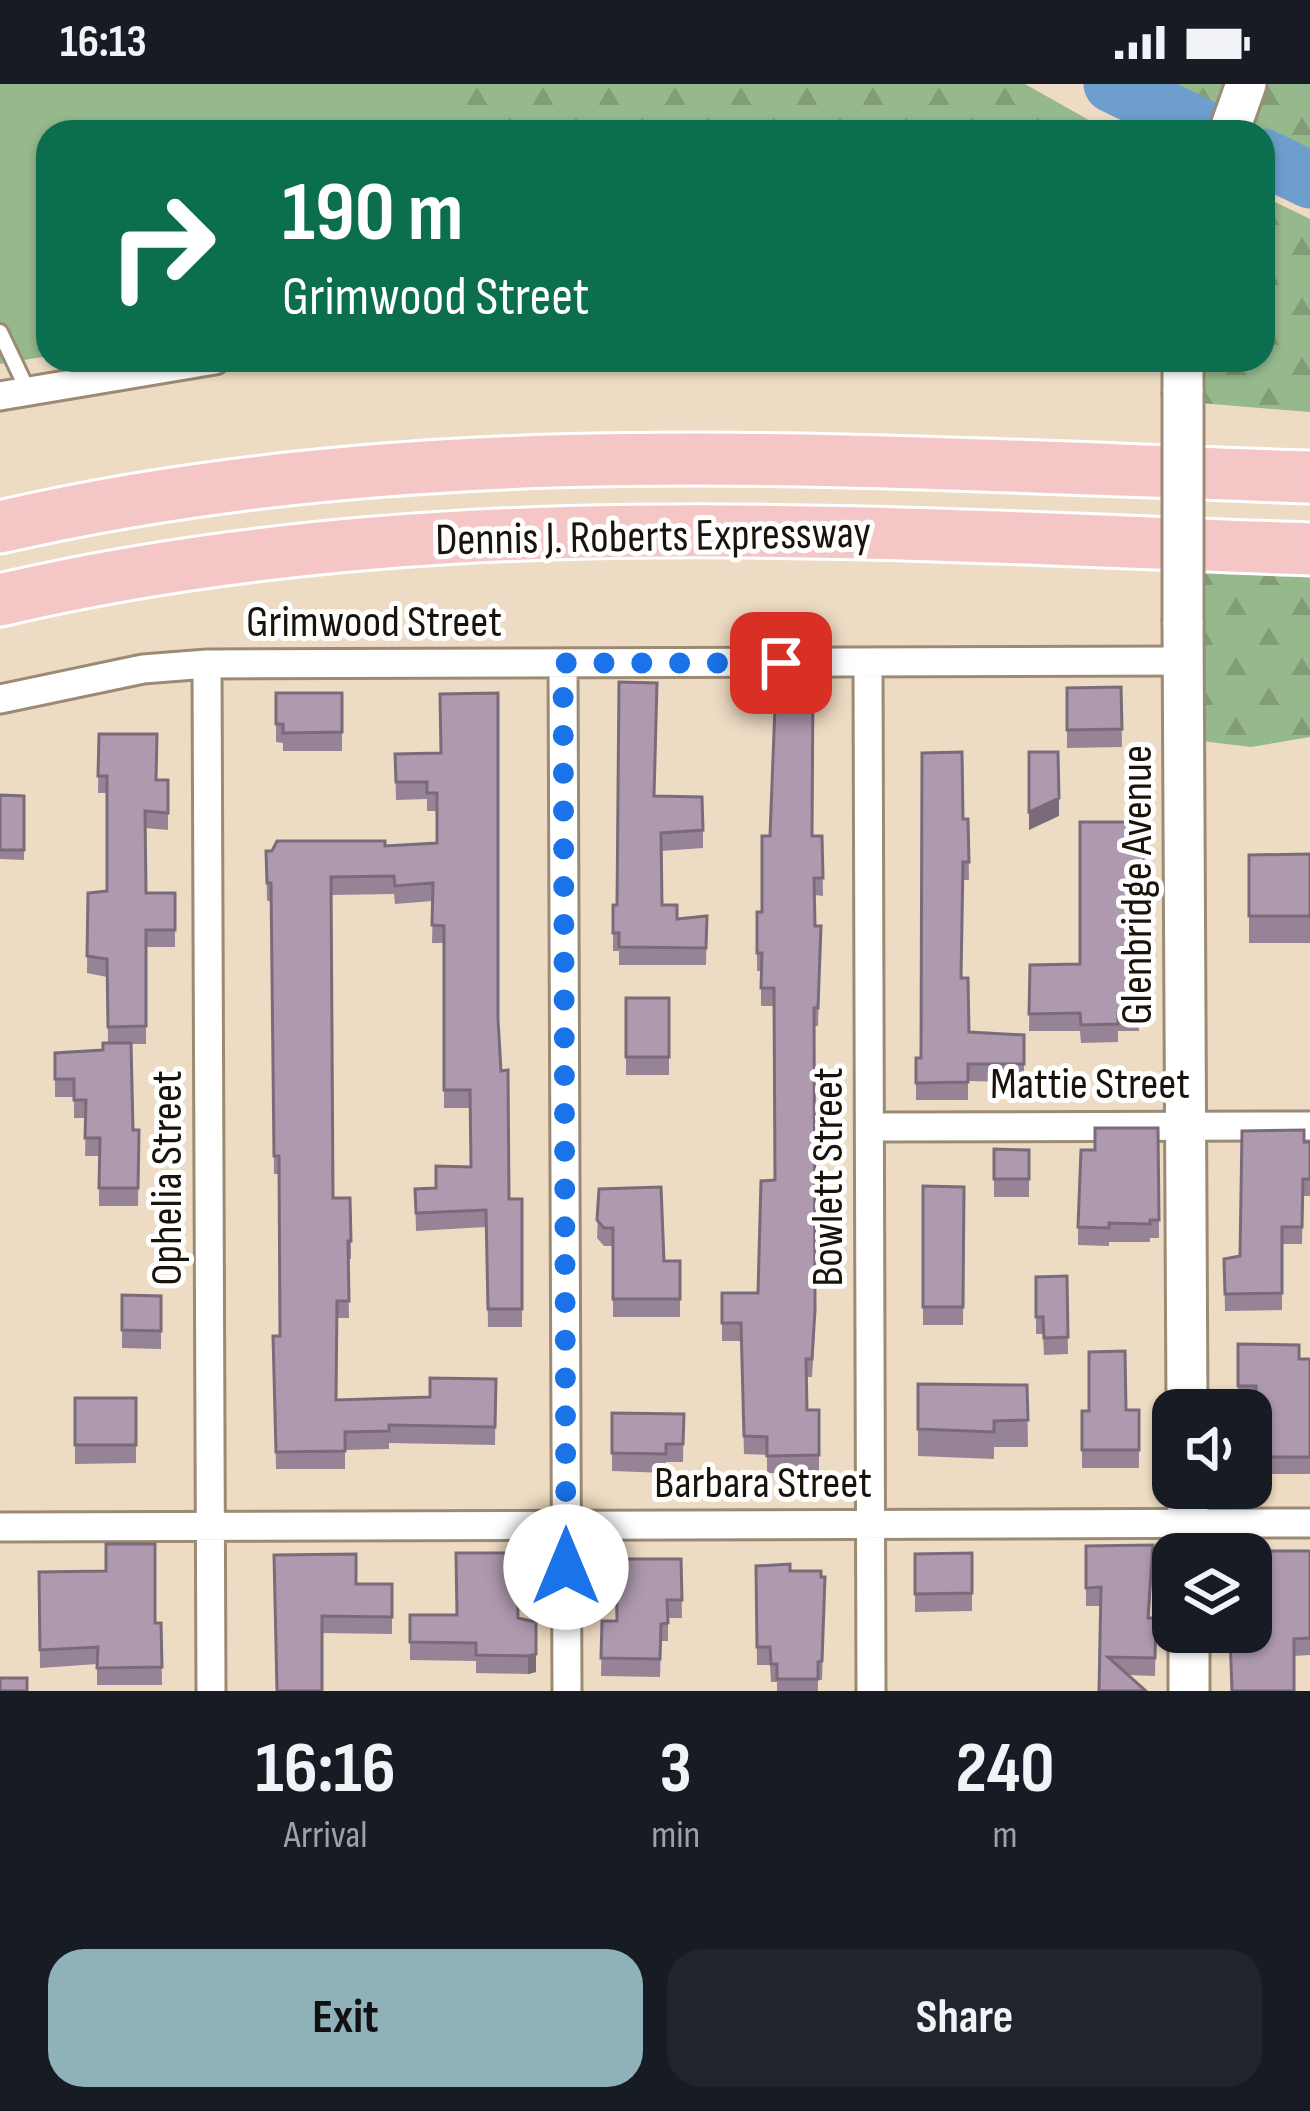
<!DOCTYPE html>
<html lang="en">
<head>
<meta charset="utf-8">
<style>
  :root { --surface:#171b24; --page:#20242c; --text:#f1f3f6; --muted:#9ea1a6; --accent:#8fb1b9 }
  body { margin:0; font-family:"Sofia Sans Condensed",sans-serif; background:var(--page); color:var(--text); height:100vh; display:flex; flex-direction:column; font-size:45px; white-space:nowrap }
  * { box-sizing:border-box; margin:0 }
  p { font-size:39px; color:var(--muted) }
  .icon { flex:none; width:66px; height:66px; fill:none; stroke:currentColor; stroke-width:2; stroke-linecap:round; stroke-linejoin:round }
  .map { position:relative; height:1607px; overflow:hidden }
  .side { display:flex; flex-direction:column; background:var(--surface); flex:1 }
  .side>* { flex:none }
  .top-card { position:absolute; left:36px; top:36px; width:1239px; height:252px; border-radius:36px; box-shadow:0 3px 9px #0004; background:#0b6e4f; color:#fff; overflow:hidden }
  .tools { position:absolute; left:1152px; top:1305px; display:grid; gap:24px }
  .tools a { display:grid; place-items:center; width:120px; height:120px; border-radius:24px; background:var(--surface); box-shadow:0 3px 9px #0004; font-size:60px }
  .pin { position:absolute; display:grid; place-items:center; width:102px; height:102px; color:#fff; margin:-51px; border-radius:24px; box-shadow:0 6px 18px #0006 }
  .me { position:absolute; width:132px; margin:-66px; rotate:0deg; stroke-linejoin:round; filter:drop-shadow(0 0 9px #0008) }
  .turn { display:flex; align-items:center; gap:42px; height:252px; padding:0 48px; font-size:54px }
  .turn .icon { width:156px; height:156px; stroke-width:2.5 }
  .turn b { display:block; font-size:84px; line-height:102px }
  .eta { display:flex; justify-content:space-evenly; align-items:center; height:204px; text-align:center }
  .eta b { font-size:72px; font-weight:700; line-height:84px }
  .cta { display:flex; gap:24px; margin-top:auto; padding:24px 48px }
  .cta a { flex:1; height:138px; border-radius:36px; background:var(--accent); color:#111; font-size:48px; font-weight:700; line-height:138px; text-align:center }
  .cta a+a { background:var(--page); color:var(--text) }
  .status { display:flex; justify-content:space-between; align-items:center; height:84px; padding:0 60px; background:var(--surface); direction:ltr }
  .status svg { height:33px; fill:currentColor }
  .map>svg:first-child { display:block }
  .grass { fill:#95b88c }
  .forest { fill:url(#forest-firs) }
  .lines { fill:none; stroke-linecap:round; stroke-linejoin:round }
  .river { stroke:#6e9ecd; stroke-width:57 }
  .lane-casing { stroke:#9b8a74; stroke-width:20 }
  .street-casing { stroke:#9b8a74; stroke-width:33 }
  .secondary-casing { stroke:#9b8a74; stroke-width:45 }
  .highway-casing { stroke:#fff; stroke-width:57 }
  .lane { stroke:#fff; stroke-width:14 }
  .street { stroke:#fff; stroke-width:27 }
  .secondary { stroke:#fff; stroke-width:39 }
  .highway { stroke:#f5c6c6; stroke-width:51 }
  .secondary-bridge-casing { stroke:#9b8a74; stroke-width:45; stroke-linecap:butt }
  .secondary-bridge { stroke:#fff; stroke-width:39 }
  .wall { fill:#968496 }
  .shaded-wall { fill:#7a6b7a }
  .building { fill:#ae99ae; stroke:#7a6b7a; stroke-width:3 }
  .route { stroke:#1a73e8; stroke-width:21; stroke-dasharray:0 37.8 }
  .labels { text-anchor:middle; dominant-baseline:central; stroke-width:10; stroke-linejoin:round; paint-order:stroke }
  .street-label { font-size:45px; fill:#19130a; stroke:#fff }
</style>
</head>
<body>
<div class="status"><b>16:13</b><svg viewBox="0 0 49 12"><path d="M0 12V9h3v3zM5 12V6h3v6zM10 12V3h3v9zM15 12V0h3v12zM26 1h20v11H26zM47 4h2v5h-2z"/></svg></div>
<div class="map">
<svg width="1310" height="1607" viewBox="0 0 1310 1607">
  <defs>
    <pattern id="forest-firs" width="22" height="20" patternUnits="userSpaceOnUse" patternTransform="scale(3)"><rect width="22" height="20" fill="#95b88c"/><path d="M5 1l3.5 6h-7zM16 11l3.5 6h-7z" fill="#809d77"/></pattern>
  </defs>
  <rect width="100%" height="100%" fill="#eedbc3"/>
  <path class="grass" d="M0,0H506L521,48H48V272L0,280Z"/>
  <path class="forest" d="M441,0H1025L1110,48H452Z
    M1126,0H1310V71L1243,33Z
    M1263,112L1310,135V328L1188,318L1180,276H1263Z
    M1204,471L1310,474V653L1251,663L1193,656L1186,651Z"/>
  <g class="lines">
    <path class="river" d="M1112,0L1211,48
      M1263,73L1310,96"/>
    <defs>
      <path id="lane" d="M0,248L28,307"/>
      <path id="street" d="M0,312L215,276
        M868,578L871,1607
        M563,579L567,1607
        M207,580L211,1607
        M0,615L143,585L207,580L1184,577
        M870,1043L1310,1042
        M0,1443L1310,1439"/>
      <path id="secondary" d="M1229,48L1246,0
        M1183,276V308
        M1183,538L1187,1326
        M1188,1404V1470
        M1189,1548V1607"/>
      <path id="highway" d="M0,443C430,343 874,379 1310,393
        M0,516C430,415 873,450 1310,465"/>
    </defs>
    <use href="#lane" class="lane-casing"/>
    <use href="#street" class="street-casing"/>
    <use href="#secondary" class="secondary-casing"/>
    <use href="#highway" class="highway-casing"/>
    <use href="#lane" class="lane"/>
    <use href="#street" class="street"/>
    <use href="#secondary" class="secondary"/>
    <use href="#highway" class="highway"/>
    <defs>
      <path id="secondary-bridge" d="M1183,308V538"/>
    </defs>
    <use href="#secondary-bridge" class="secondary-bridge-casing"/>
    <use href="#secondary-bridge" class="secondary-bridge"/>
  </g>
  <path class="wall" d="M1121,603L1122,663L1067,664V604Z
    M276,609H342V667H283V659L276,658Z
    M99,650L157,696H168V746L145,744L146,809H175V863H146V960H131L133,1046H139L138,1122H99V1072H85L86,1034H74V1013H55V969L103,966L108,959L107,893L87,889L88,809L107,807V709H98Z
    M395,670H440L498,935L509,1115H522V1243H488L486,1143L416,1147L415,1105L436,1104L470,1083V1024H444V859H432L433,817L395,820L394,810L331,811L333,1114L351,1157V1175H348L349,1234H337L336,1316L430,1313L496,1295L495,1361L389,1359V1365L345,1366V1385H276L273,1252H280L279,1090H274L271,817H267L266,767L437,759V727H427V715L396,716Z
    M0,711L24,712V776L0,775Z
    M655,712L703,746V764L661,767L662,821L677,835L707,832L706,881H619V867H613V821H617Z
    M963,735H968L969,796H963L961,894L969,948L1024,951V998L968,997V1016H916V974H921Z
    M1145,738L1144,796H1141V826L1146,830V866H1132L1133,897H1139V947H1118V958L1081,959L1080,947H1029L1030,881L1080,880Z
    M812,752H822L823,812L815,811V842H821L818,942H814L815,1244L812,1293H807V1326H819V1389H767V1371L744,1370L741,1257H722V1209H758L775,1096L774,922H761V887H757V828H762Z
    M1310,770V859H1249V771Z
    M626,914H669V991H626Z
    M1158,1044L1159,1154H1150V1158H1109V1162L1078,1161V1143L1095,1066Z
    M1304,1058H1310V1112H1303L1302,1160H1282V1226L1225,1227L1224,1175L1240,1172Z
    M994,1065L1029,1066V1113H994Z
    M923,1102L964,1103L963,1241H923Z
    M599,1105L664,1177H680V1233H613V1162H604L597,1154Z
    M1067,1192L1068,1270L1044,1271L1043,1250H1036V1193Z
    M122,1211L161,1212V1265L122,1264Z
    M1238,1260L1299,1275H1310V1390H1256V1319H1238Z
    M918,1300L1027,1301L1028,1363H994V1375L918,1372Z
    M75,1314H136V1379L75,1380Z
    M1126,1326H1139V1384H1082V1327Z
    M612,1329L684,1330L683,1378H666V1389L612,1387Z
    M1086,1462L1153,1479L1149,1534H1156L1155,1592L1128,1591L1099,1607L1100,1522H1086Z
    M1310,1467V1571L1294,1572L1234,1552L1251,1548Z
    M972,1469V1527L915,1528V1470Z
    M274,1471L356,1500H392V1550L322,1549Z
    M681,1475L682,1534H668V1557H661L660,1593L601,1592L602,1537H617Z
    M756,1482L825,1493L822,1596H818V1607H777V1598H771L770,1581H757Z
    M39,1488L155,1539H161L162,1601H97V1580L40,1584Z
    M410,1531L518,1534L536,1588L528,1590L476,1589V1577L410,1576Z"/>
  <path class="shaded-wall" d="M1059,714V732L1029,746V728Z
    M536,1538V1588L528,1590V1572Z"/>
  <path class="building" d="M776,597L813,598L812,752H822L823,794H814L815,842H821L818,924H814L815,1226L812,1275H806L807,1326H819V1371L767,1372V1353L744,1352L741,1239H722V1209H758L761,1097L775,1096L774,904H761L762,869H757V828H762V752H770Z
    M619,598L657,599L654,712L702,713L703,746L661,749L662,821H677V835L707,832L706,864L619,863V849H613V821H617Z
    M1121,603L1122,645L1067,646V604Z
    M276,609H342V648L283,649V640H276Z
    M498,609V935L501,987L508,986L509,1115H522V1225H488L486,1126L416,1129L415,1105L436,1104V1082L471,1083L470,1006H444V842L432,841L433,799L395,802L394,792L331,793L333,1114H350L351,1157H348L349,1217H337L336,1316L430,1313V1294L496,1295L495,1343L389,1341V1347L345,1348V1367L276,1368L273,1252H280L279,1072H274L271,799H267L266,767H272L277,757H385V762L437,759V709H427V698H396L395,670L441,669L440,610Z
    M99,650H157L156,696H168V729L145,727L146,809H175V846H146V942L108,943L107,875L87,872L88,809L107,807V692H98Z
    M962,668L963,735H968L969,778H963L961,894H968L969,948L1024,951V980H968V998L916,999V974H921L922,669Z
    M1029,668H1058L1059,714L1029,728Z
    M0,711L24,712V766H0Z
    M1080,738H1145L1144,779H1141V826L1146,830V848H1132L1133,897H1139V929H1118V940L1081,941L1080,929L1029,930L1030,881L1080,880Z
    M1310,770V832H1249V771Z
    M626,914H669V973H626Z
    M103,959H131L133,1046H139L138,1104H99L100,1054H85L86,1016H74V995H55V969L103,966Z
    M1095,1044H1158L1159,1136H1150V1140L1109,1139V1144L1078,1143L1081,1066H1095Z
    M1304,1046V1058H1310V1095H1303L1302,1143H1282V1209L1225,1210L1224,1175L1240,1172L1242,1047Z
    M994,1065L1029,1066V1095H994Z
    M923,1102L964,1103L963,1223H923Z
    M661,1103L664,1177H680V1215H613V1144H604L597,1136L599,1105Z
    M1067,1192L1068,1253L1044,1254L1043,1233H1036V1193Z
    M122,1211L161,1212V1247L122,1246Z
    M1238,1260L1299,1261V1275H1310V1373H1256V1302H1238Z
    M1125,1267L1126,1326H1139V1366H1082V1327H1089V1268Z
    M918,1300L1027,1301L1028,1336L994,1337V1348L918,1345Z
    M75,1314H136V1361H75Z
    M612,1329L684,1330L683,1360H666V1370L612,1369Z
    M106,1460H155V1539H161L162,1583L97,1584L98,1563L40,1566L39,1488L106,1487Z
    M1153,1461L1148,1534H1156L1155,1574L1108,1573L1146,1607H1099L1101,1503L1086,1504V1462Z
    M1247,1467H1310V1554L1294,1555V1607H1232L1230,1551L1234,1552V1548H1251V1470H1247Z
    M456,1469H517L518,1534L536,1538V1570L528,1572L476,1571V1559L410,1558V1531H457Z
    M972,1469V1509L915,1510V1470Z
    M356,1470V1500H392V1533L322,1532V1607H277L274,1471Z
    M616,1475H681L682,1516H667L668,1539L661,1540L660,1575L601,1574L602,1537H617Z
    M790,1480V1487H821V1493H825L822,1577L818,1578V1595H777V1580H771L770,1563H757L756,1482Z
    M0,1594H27V1607H0Z"/>
  <g class="lines">
    <path class="route" d="M566,1483L563,579H781"/>
  </g>
  <g class="labels">
    <g class="street-label">
      <text transform="translate(653 453) rotate(-1)">Dennis J. Roberts Expressway</text>
      <text x="374" y="538">Grimwood Street</text>
      <text transform="translate(1137 801) rotate(-90)">Glenbridge Avenue</text>
      <text x="1090" y="1000">Mattie Street</text>
      <text transform="translate(828 1093) rotate(-90)">Bowlett Street</text>
      <text transform="translate(167 1094) rotate(-90)">Ophelia Street</text>
      <text x="763" y="1399">Barbara Street</text>
    </g>
  </g>
</svg>
<div class="tools">
<a><svg class="icon" aria-label="sound" viewBox="0 0 24 24"><path d="M4 9h4l5-4v14l-5-4H4zM17 9q2 3 0 6"/></svg></a>
<a><svg class="icon" aria-label="layers" viewBox="0 0 24 24"><path d="M12 4l9 5-9 5-9-5zM3 14l9 5 9-5"/></svg></a>
</div>
<div class="pin" style="left:781px;top:579px;background:#d93025"><svg class="icon" aria-label="arrive" viewBox="0 0 24 24"><path d="M6 21V4h12l-3 4 3 4H6"/></svg></div>
<svg class="me" style="left:566px;top:1483px" viewBox="-20 -20 40 40"><circle r="19" fill="#fff"/><path d="M0-13L10 11 0 6-10 11z" fill="#1a73e8"/></svg>
<div class="top-card">
<div class="turn"><svg class="icon" aria-label="right" viewBox="0 0 24 24"><path d="M7 20v-9h11M14 6l5 5-5 5"/></svg><div><b>190 m</b>Grimwood Street</div></div>
</div>
</div>
<section class="side">
<div class="eta">
<div><b>16:16</b><p>Arrival</p></div>
<div><b>3</b><p>min</p></div>
<div><b>240</b><p>m</p></div>
</div>
<div class="cta"><a>Exit</a><a>Share</a></div>
</section>
</body>
</html>
